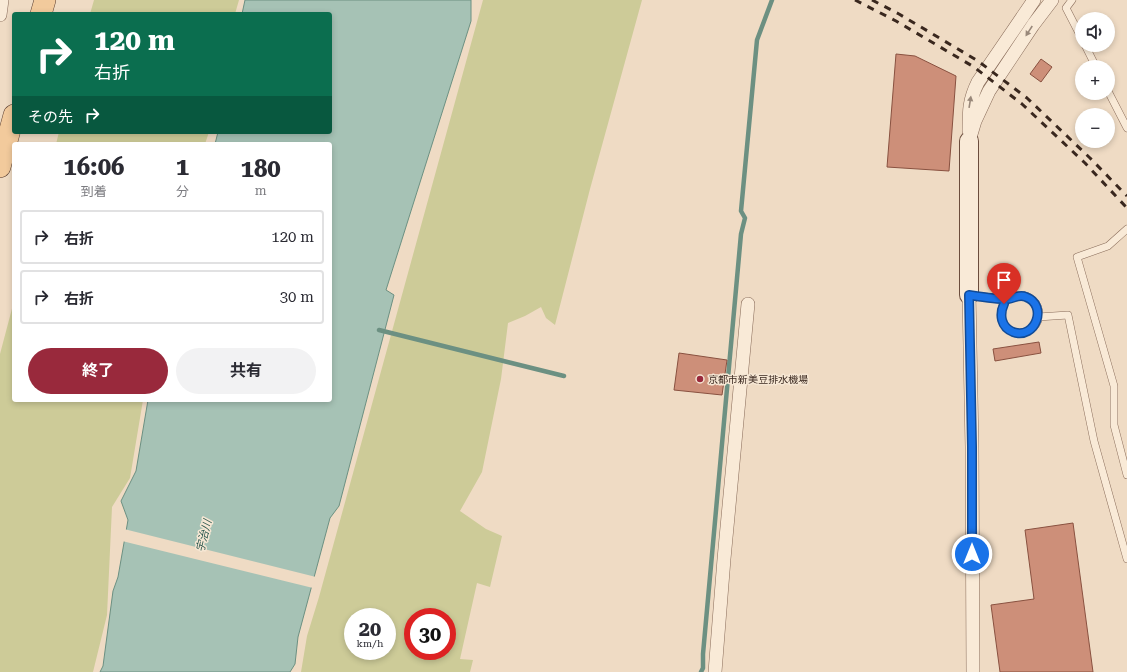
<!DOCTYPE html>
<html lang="ja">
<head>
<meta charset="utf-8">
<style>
  :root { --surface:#fff; --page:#f2f2f3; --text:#2b2b33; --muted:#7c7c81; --line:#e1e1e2; --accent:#99293c }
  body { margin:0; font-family:"Roboto Serif","Noto Sans JP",serif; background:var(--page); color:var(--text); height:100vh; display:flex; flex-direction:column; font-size:15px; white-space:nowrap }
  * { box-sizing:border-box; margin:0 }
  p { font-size:13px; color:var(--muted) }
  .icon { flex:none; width:22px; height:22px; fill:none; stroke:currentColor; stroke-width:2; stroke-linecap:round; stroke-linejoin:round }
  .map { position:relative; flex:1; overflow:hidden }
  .drawer { position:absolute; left:12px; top:142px; width:320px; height:260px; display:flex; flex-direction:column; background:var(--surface); border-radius:4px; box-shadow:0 2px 6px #0003 }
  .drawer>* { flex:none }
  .guide { position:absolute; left:12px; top:12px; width:320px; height:122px; border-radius:4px; box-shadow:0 2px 6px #0003; background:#0b6e4f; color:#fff; overflow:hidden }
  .tools { position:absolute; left:1075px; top:12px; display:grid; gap:8px }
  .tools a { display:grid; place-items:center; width:40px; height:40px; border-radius:50%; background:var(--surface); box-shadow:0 2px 6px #0003; font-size:20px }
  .speed { position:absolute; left:344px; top:608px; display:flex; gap:8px; font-size:20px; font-weight:700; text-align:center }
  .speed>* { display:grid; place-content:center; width:52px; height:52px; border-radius:50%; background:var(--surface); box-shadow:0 2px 6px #0003; line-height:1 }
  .speed small { font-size:10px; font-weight:400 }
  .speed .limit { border:6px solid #d22; background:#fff; color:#111 }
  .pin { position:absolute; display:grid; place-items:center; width:34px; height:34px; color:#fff; margin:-41px -17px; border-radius:50% 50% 50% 0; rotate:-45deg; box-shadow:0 0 4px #0007 }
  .pin .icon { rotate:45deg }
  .me { position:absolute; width:44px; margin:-22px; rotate:0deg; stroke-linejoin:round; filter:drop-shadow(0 0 3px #0008) }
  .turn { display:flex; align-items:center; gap:14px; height:84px; padding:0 16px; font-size:18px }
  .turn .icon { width:52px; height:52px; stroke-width:2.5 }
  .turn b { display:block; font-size:28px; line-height:34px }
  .then { display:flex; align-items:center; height:38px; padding:0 16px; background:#0003; gap:8px; font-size:15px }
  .eta { display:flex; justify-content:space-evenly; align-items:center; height:68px; text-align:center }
  .eta b { font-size:24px; font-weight:700; line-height:28px }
  .button { display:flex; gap:8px; margin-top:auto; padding:8px 16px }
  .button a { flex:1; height:46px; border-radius:24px; background:var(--accent); color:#fff; font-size:16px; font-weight:700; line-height:46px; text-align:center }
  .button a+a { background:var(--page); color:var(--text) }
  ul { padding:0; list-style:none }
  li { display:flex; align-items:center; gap:12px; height:54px; margin:0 8px 6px; padding:0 8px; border:2px solid var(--line); border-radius:4px }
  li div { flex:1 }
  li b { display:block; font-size:15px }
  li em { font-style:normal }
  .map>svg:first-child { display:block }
  .green { fill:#cdcb98; fill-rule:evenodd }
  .water { fill:#a6c2b5; stroke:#6c9082 }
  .pier { fill:#efdbc4 }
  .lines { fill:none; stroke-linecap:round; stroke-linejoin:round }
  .stream { stroke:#6c9082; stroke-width:4.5 }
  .building { fill:#cd8f79; stroke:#895140 }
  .lane-casing { stroke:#896c5a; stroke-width:8 }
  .street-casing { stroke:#896c5a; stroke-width:14 }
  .secondary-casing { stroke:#6b4d3d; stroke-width:20 }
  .primary-casing { stroke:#573b2e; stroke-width:22 }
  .lane { stroke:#f9ead7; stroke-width:7 }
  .street { stroke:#f9ead7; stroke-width:13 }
  .secondary { stroke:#f9ead7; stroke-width:18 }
  .primary { stroke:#f2ca9c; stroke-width:21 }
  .rail { stroke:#39271e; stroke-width:3; stroke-dasharray:7 7; stroke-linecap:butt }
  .oneway { fill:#99887a }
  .route-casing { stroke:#114b97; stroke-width:10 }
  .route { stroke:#1a73e8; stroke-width:7 }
  .poi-dot { fill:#99293c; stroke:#f6e7d4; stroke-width:1.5 }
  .labels { text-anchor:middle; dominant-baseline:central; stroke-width:3; stroke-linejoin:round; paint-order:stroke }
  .poi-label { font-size:10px; fill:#39271e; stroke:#f6e7d4; text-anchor:start }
  .water-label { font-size:11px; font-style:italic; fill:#2d5950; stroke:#f6e7d4 }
</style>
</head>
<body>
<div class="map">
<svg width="1127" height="672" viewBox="0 0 1127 672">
  <rect width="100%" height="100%" fill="#efdbc4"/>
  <path class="green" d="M94,0H239L235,14H90Z
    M483,0H642L590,189L555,325L546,318L541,307L525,316L508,323L501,379L482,472L460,511L486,529L502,536L490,587L477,583L460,659L473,660L470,672H301L307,636L319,597ZM353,617H387V651H353ZM413,617H447V651H413Z
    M59,132H209L205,144H56Z
    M14,301V400H143L130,478L112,507L107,615L93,672H0V354Z"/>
  <path class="water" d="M245,0H471V21L386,290L394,295L339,506L330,518L298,637L295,664L290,672H100L103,666L113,591L118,577L128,520L121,501L136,471L148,400H330V144H215L218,132H330V14H242Z"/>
  <path class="pier" d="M124,529L316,577L313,588L122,541Z"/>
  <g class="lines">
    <path class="stream" d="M379,330L564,376
      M701,672L703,668V654L741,234L745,218L741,211L757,40L772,0"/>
  </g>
  <path class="building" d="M896,54L915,56L956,76L949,171L887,167Z
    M1041,59L1052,67L1041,82L1030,74Z
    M1039,342L1041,353L995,361L993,349Z
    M679,353L727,360L722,395L674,390Z
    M1073,523L1093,672H1000L991,605L1034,599L1025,530Z"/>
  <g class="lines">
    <defs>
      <path id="lane" d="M1072,0L1066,8L1082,39
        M1085,45L1096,67
        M1108,91L1127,128
        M1127,229L1108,246L1077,257L1114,386V425L1127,475
        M969,295L1008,299
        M1001 314a19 19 0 1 1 38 0a19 19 0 1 1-38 0Z
        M1038,317L1068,315L1094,441L1127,559"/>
      <path id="street" d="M0,15L2,0
        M969,131C969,111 969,100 978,82L1034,0
        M969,141L975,121L989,91L1033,25L1052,0
        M969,295L972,447L973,672
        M715,672L724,559L748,304"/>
      <path id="secondary" d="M969,141V295"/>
      <path id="primary" d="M41,14L45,0
        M0,167L14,115"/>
    </defs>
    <use href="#lane" class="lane-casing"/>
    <use href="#street" class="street-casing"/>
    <use href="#secondary" class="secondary-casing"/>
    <use href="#primary" class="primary-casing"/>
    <use href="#lane" class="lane"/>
    <use href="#street" class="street"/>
    <use href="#secondary" class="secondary"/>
    <use href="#primary" class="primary"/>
    <path class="rail" d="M855,0L896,21L974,67L1022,104L1085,163L1127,208
      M872,0L899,14L978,61L1027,98L1090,158L1127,196"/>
  </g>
  <defs><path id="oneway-solid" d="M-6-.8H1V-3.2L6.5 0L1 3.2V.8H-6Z"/></defs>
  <g class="oneway">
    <use href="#oneway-solid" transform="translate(1029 31) rotate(123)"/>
    <use href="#oneway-solid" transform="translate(970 102) rotate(-81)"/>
  </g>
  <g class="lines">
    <defs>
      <path id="route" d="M972,554V447L969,295C976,296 1003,300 1008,299C1015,298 1019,294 1026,297C1048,305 1036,340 1013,332C1001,327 999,315 1004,304"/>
    </defs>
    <use href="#route" class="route-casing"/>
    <use href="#route" class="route"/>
  </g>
  <circle class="poi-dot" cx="700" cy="379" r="4"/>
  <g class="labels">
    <g class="poi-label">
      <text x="708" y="379">京都市新美豆排水機場</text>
    </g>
    <g class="water-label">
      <text transform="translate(204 536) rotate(-76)">宇治川</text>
    </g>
  </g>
</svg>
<div class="tools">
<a><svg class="icon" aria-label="sound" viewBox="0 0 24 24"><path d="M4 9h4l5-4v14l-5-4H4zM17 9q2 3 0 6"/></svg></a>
<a>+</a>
<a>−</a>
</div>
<div class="speed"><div>20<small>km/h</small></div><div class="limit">30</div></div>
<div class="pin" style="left:1004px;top:304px;background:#d93025"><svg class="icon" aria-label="arrive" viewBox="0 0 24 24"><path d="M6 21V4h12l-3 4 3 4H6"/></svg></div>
<svg class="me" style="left:972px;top:554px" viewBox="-20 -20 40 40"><circle r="17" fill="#1a73e8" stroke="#fff" stroke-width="3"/><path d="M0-11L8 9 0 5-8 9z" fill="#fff"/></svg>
<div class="guide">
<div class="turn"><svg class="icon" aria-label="right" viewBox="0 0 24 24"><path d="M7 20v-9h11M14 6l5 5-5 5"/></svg><div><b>120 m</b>右折</div></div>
<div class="then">その先<svg class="icon" aria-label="right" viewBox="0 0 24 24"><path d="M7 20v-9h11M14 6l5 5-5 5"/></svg></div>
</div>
<section class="drawer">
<div class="eta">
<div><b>16:06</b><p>到着</p></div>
<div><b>1</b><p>分</p></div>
<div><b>180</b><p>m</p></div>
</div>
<ul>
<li><svg class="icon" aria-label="right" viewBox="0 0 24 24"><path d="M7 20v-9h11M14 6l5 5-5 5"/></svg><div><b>右折</b></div><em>120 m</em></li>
<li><svg class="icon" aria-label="right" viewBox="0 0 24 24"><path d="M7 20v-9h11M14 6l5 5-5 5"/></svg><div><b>右折</b></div><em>30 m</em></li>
</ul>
<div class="button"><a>終了</a><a>共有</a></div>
</section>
</div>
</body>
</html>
